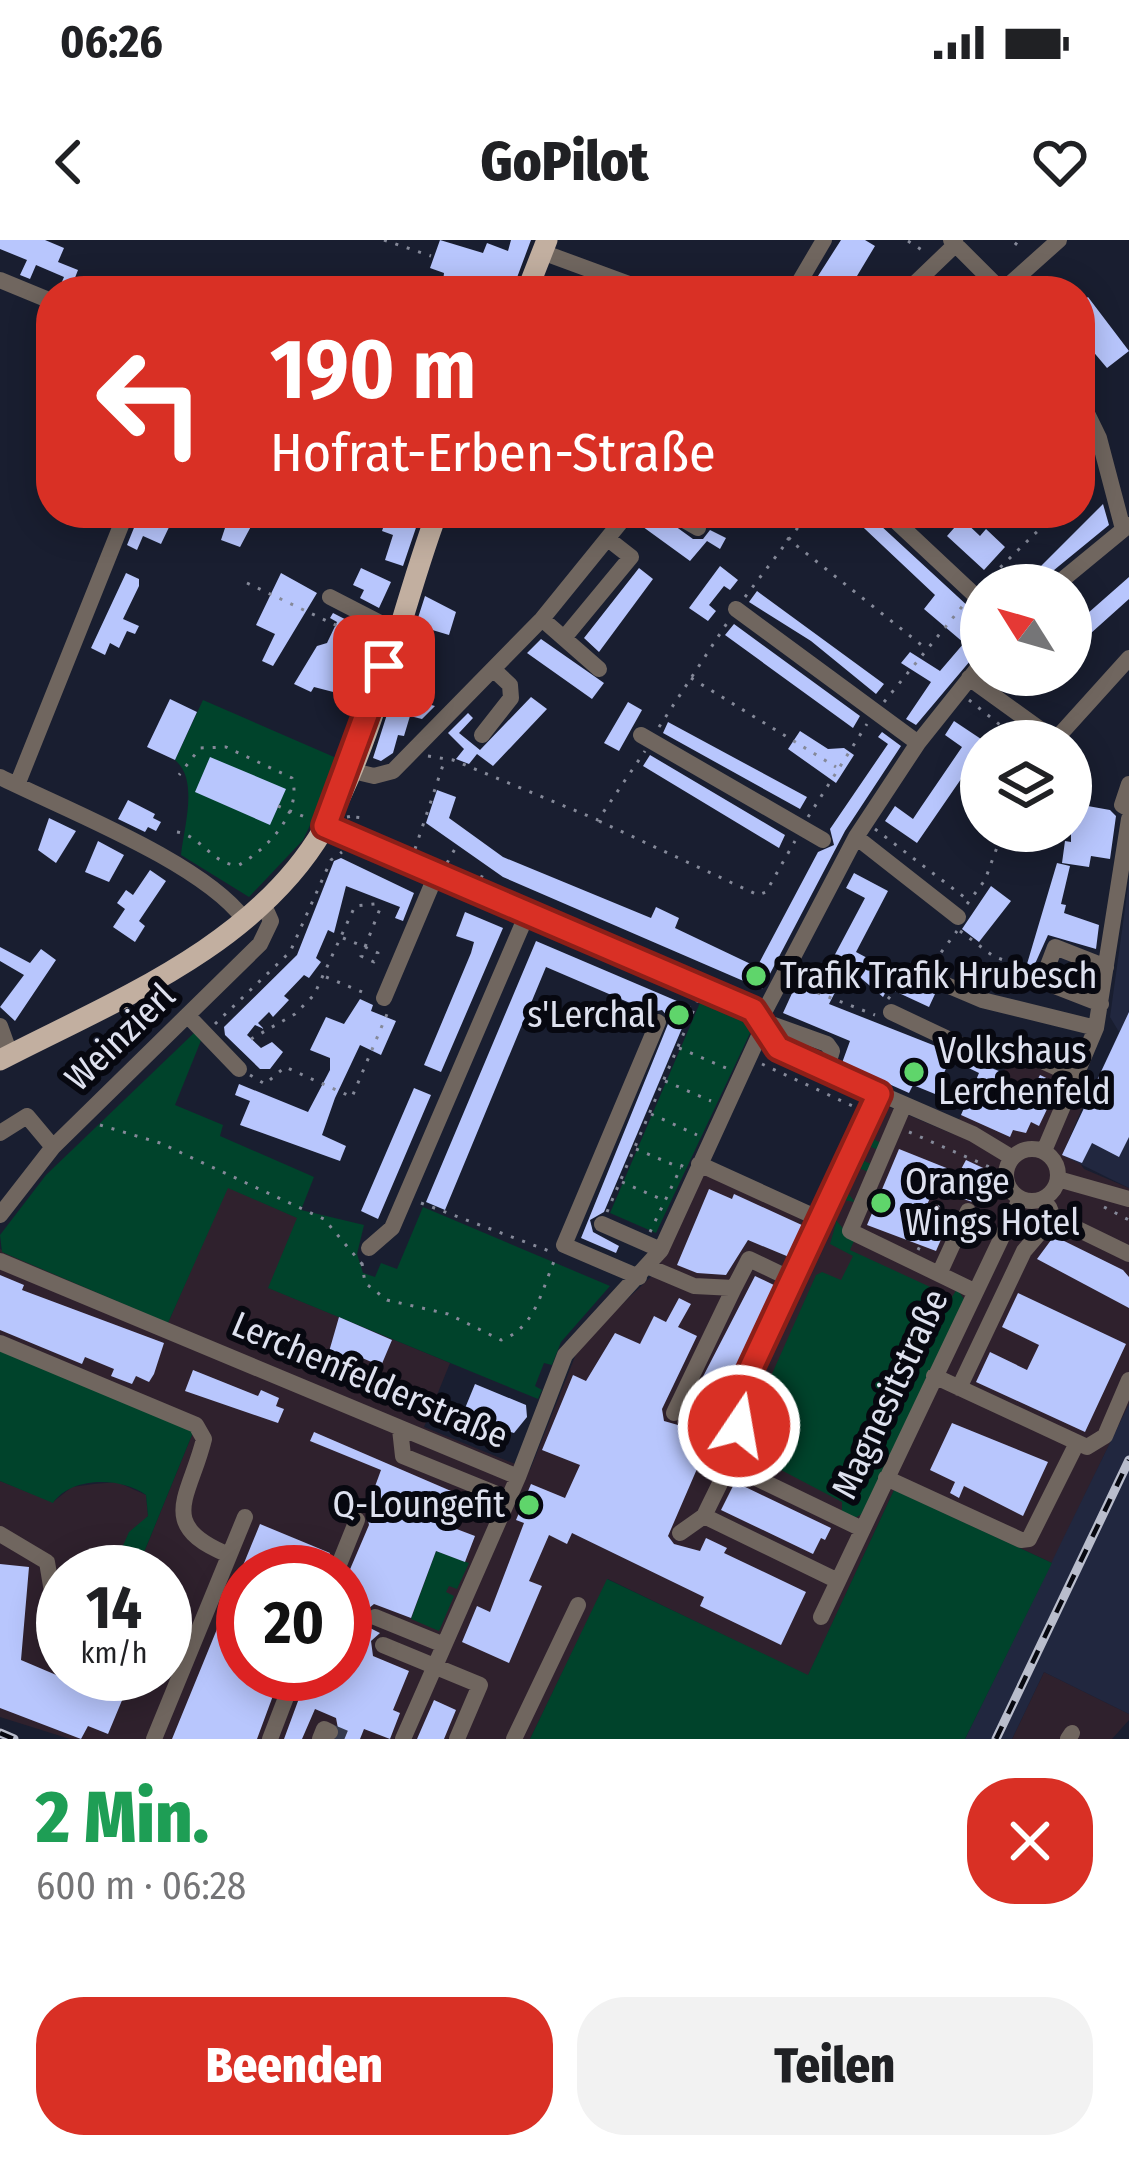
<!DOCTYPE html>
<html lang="de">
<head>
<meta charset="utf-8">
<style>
  :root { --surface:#fff; --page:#f2f2f2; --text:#202124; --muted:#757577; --accent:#d93025 }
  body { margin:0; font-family:"Fira Sans Condensed",sans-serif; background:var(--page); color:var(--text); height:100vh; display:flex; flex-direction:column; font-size:45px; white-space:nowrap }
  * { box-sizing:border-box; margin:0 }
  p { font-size:39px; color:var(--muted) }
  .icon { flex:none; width:66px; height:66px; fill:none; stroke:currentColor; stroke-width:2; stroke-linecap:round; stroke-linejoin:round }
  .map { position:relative; height:1499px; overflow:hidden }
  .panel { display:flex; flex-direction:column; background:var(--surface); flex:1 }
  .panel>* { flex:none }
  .hud { position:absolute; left:36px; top:36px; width:1059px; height:252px; border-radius:48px; box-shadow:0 6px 30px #0003; background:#d93025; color:#fff; overflow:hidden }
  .needle { width:78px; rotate:307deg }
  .tools { position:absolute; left:960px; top:324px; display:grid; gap:24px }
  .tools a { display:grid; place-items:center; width:132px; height:132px; border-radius:50%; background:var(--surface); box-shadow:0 6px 30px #0003; font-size:60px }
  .speed { position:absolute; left:36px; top:1305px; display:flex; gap:24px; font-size:60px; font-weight:700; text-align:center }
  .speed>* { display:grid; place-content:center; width:156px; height:156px; border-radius:50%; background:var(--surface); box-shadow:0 6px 30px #0003; line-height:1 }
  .speed small { font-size:30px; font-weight:400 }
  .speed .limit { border:18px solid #d22; background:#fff; color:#111 }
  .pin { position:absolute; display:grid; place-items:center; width:102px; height:102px; color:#fff; margin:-51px; border-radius:24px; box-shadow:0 6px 18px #0006 }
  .me { position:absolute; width:132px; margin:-66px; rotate:12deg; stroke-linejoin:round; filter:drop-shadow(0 0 9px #0008) }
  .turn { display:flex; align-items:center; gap:42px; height:252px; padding:0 36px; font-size:54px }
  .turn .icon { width:156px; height:156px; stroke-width:2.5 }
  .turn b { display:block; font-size:84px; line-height:102px }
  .round { display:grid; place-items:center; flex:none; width:126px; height:126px; border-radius:48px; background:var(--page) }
  .summary { display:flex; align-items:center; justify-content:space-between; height:204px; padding:0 36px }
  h1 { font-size:72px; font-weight:800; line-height:90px; color:#1e9e55 }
  .button { display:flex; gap:24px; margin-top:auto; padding:24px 36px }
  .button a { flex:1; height:138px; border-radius:48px; background:var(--accent); color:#fff; font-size:48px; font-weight:800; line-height:138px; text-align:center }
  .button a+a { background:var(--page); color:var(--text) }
  .status { display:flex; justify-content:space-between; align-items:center; height:84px; padding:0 60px; background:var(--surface); direction:ltr }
  .status svg { height:33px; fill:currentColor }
  header { display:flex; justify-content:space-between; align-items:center; height:156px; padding:0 36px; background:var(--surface); font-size:54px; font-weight:800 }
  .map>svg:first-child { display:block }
  .commercial { fill:#2f212d; fill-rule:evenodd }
  .built { fill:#21273f }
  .green { fill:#00432b }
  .building { fill:#b8c6fd }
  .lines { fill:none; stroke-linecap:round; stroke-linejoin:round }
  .minor-tunnel { stroke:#373b4d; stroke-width:16; stroke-dasharray:16 8; stroke-linecap:butt }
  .path { stroke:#858999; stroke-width:3; stroke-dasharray:3 9; stroke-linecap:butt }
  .minor { stroke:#70665f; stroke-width:16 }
  .major { stroke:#c2afa0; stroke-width:21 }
  .rail-casing { stroke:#b9bdcc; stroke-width:9 }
  .rail { stroke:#070810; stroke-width:4.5; stroke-dasharray:14; stroke-linecap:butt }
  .route-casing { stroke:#8d1f18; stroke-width:30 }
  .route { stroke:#d93025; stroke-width:21 }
  .poi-dot { fill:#5fd56b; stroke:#070810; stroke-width:4.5 }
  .labels { text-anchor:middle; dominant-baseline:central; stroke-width:12; stroke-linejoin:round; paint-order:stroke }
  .poi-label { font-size:36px; fill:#dee1ef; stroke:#070810; text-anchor:start }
  .street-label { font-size:36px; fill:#dee1ef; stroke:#070810 }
</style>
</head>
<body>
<div class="status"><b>06:26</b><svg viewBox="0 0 49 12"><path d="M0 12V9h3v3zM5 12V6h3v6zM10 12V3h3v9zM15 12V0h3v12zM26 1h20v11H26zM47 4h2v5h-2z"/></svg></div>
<header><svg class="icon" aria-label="back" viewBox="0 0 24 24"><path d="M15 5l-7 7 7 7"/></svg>GoPilot<svg class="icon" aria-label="heart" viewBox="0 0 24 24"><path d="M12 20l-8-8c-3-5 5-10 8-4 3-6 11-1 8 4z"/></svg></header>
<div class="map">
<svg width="1129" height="1499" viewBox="0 0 1129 1499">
  <rect width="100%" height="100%" fill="#191e30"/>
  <path class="commercial" d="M1013,811L1091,847L1067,904L1084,929L1129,948V1164L1052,1323L894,1250L808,1436L608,1339L530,1499H70L0,1477V1241L53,1262L72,1247L94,1244L117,1242L146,1255L148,1276L114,1329L122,1332H63V1434H165V1332H136L194,1190L0,1110V1009L168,1083L227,947L298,978L269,1048L450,1123L424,1187L530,1230L580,1104L655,1033L708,920L818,970L870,859L953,894L979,833L999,842ZM243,1332H345V1434H243Z
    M1044,1432L1129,1474V1480L1112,1499H1012Z"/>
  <path class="built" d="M1129,640V948L1062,915L1119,792L1110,777Z
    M1129,1164V1474L1044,1432L1012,1499H965Z"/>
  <path class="green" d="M203,460L341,520L303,600L249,657L181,615C184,586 199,540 175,520Z
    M702,758L747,777L751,791L656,993L610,973Z
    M195,792L202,798L175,865L223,885L220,896L314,937L301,970L364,985L357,1014L363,1033L375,1037L381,1023L397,1029L423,967L610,1046L561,1102L552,1125L544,1123L535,1146L542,1150L538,1159L268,1048L297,978L228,948L168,1083L2,1012L0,995L46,935Z
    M876,879L880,881L873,899L881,903L878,910L869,906L862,920L871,924L868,932L859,928L847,952L855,962L843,960L835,979L854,1001L850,1010L952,1057L957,1049L964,1059L865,1272L855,1278L842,1274V1262L739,1208L816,1035L822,1032L841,1040L853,1016L830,1004L836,983L829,977Z
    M0,1110L194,1190L136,1332L113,1328L129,1292L148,1276L146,1255C122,1237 71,1236 53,1263L0,1241Z
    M894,1250L1052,1323L965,1499H530L607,1339L808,1435Z
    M436,1311L469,1323L457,1349L449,1346L446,1352L454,1356L439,1391L411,1379Z"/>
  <path class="building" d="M0,0H45L64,8L58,22L78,30L71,48L61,44L64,37L36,25L30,39L20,35L27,20L0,9Z
    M440,0L483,13L487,3L508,11L511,0H531L512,51H442L444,33L430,28Z
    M841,0H865L875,6L854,41L847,37L839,49L818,36Z
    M1088,57L1129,111L1107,128L1080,96V63Z
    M1103,264L1109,285L1048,335L1043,345H1022Z
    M140,273L171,283L161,304L143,296L137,310L127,305Z
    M230,273L257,275L240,307L221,300Z
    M388,273H421L403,326L385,320L393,295L382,291Z
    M648,273H657L693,299H703L710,290L726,298L720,309L707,301L690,321L639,284Z
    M848,273H867L970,368L963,376L981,391V408L916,485L906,479L931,442L901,423L910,412L940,431L964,403L924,369L935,355Z
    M962,279L980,296L986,289L1005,307L984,330L947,296Z
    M720,326L738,340L730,350L724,346L709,365L716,371L708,381L689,368Z
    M361,328L391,342L379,368L360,358L364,350L353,345Z
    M639,328L653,339L599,412L584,398Z
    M126,333L139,339V346L123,379L139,386L135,394L127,391L119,408L110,403L105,415L91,408Z
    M281,333L317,353L273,426L262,421L275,394L256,385Z
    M1129,337V359L1071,411V388Z
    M757,351L884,444L876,454L811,401L749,362Z
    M425,356L456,372L449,395L429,389L415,432L421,434L413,460L435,466L422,479L410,476L404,496L398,495L393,513L381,521L373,518Z
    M333,373L368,391L341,454L314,447L311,452L294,444L317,406L327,403L337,382L330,378Z
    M734,384L860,476L853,488L725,395Z
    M541,399L604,443L592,459L527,413Z
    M531,457L547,469L493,526L477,514L469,524L456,519L464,509L448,493L468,473L473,478L459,493L480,510Z
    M170,459L197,472L175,520L147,507Z
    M628,462L642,470L619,511L604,503Z
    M954,481L981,499V510L917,603L885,581L895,566L913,579L921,567L962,507L945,495Z
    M668,482L807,557L800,569L663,493Z
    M800,491L828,509L844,508L854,515L836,543L788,509Z
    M882,492L901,506L845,591L762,749L503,637L426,583L437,550L456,557L449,578L503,617L651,678L656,667L679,678L675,688L757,727L818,612L834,605L830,589L888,504L878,497Z
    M650,515L785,595L779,608L643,526Z
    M210,517L286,549L270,585L195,552Z
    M128,560L155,574L153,578L161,582L156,591L148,587L145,592L118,579Z
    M1071,563L1110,570L1116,576L1110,619L1091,616L1089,627L1062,623L1065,601L1071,602Z
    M49,578L76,591L56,623L38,610Z
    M98,601L124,615L109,642L85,632Z
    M341,618L414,653L403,681L395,678L400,667L346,646L334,693L328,690L316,718L321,722L309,738L304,735L284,756L289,760L273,777L269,772L258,783L264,789L255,785L247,795L261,808L272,802L283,812L270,829H260L225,795L224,787L297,715L334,621Z
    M1057,623L1070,626L1061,664L1066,665L1064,673L1099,685L1096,709L1048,695L1034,726L1027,724Z
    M150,630L166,641L139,681L145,686L135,702L113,687L125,669L117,663L126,650L133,655Z
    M854,633L888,651L856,712L935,754L929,767L888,748L883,757L848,727L829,764L1004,833L996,849L1026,862L1040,835L1059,844L1039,886L1031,882L1026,893L1013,890L1010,897L961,875L979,833L950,819L935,854L913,845L909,853L842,823L850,801L783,773L804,727L823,737L865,658L846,648Z
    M991,646L1011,661L979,702L962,689Z
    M465,672L503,688L441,832L424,825L471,713L474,702L456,696Z
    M536,701L691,767L604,972L590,980L593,992L619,1006L616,1013L581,998L670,779L662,770L651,772L546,727L445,970L426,962Z
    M0,707L30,723L41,709L56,720L15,781L0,767L24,735L0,721Z
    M360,759L373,765L371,771L396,781L381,815L360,805L335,858L322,895L346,906L340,921L240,885L250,861L235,855L239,844L308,872L330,830V818L310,810L326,777L344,784Z
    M1129,772V897L1119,917L1092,903L1082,923L1062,915Z
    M414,848L431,855L378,979L361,971Z
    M899,909L959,933L966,920L994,933L978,964L934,949L926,967L950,979L936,1011L867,985Z
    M709,949L732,959L734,954L804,986L789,1017L748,1000L726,1035L697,1033L677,1025Z
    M1054,996L1123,1030L1129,1037V1068L1037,1019Z
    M0,1035L24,1045L22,1050L164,1103L154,1134L149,1142L136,1136L132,1144L111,1136L114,1129L85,1117L82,1124L0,1090Z
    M755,1036L776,1046L668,1296L674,1304L700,1311L706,1298L727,1308L724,1313L806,1352L781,1405L700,1366L704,1357L572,1293L567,1304L549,1295L529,1341L542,1346L509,1423L462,1402L477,1366L490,1372L524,1283L516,1280L531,1244L565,1258L580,1225L542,1210L573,1135L586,1141L615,1093L640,1104L654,1076L666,1082L679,1058L691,1064L678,1087L697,1096L662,1169L664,1181L678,1185Z
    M1018,1053L1126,1104L1085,1192L976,1142L990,1112L1027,1130L1039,1105L1002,1087Z
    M339,1077L392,1100L381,1126L355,1115L345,1138L324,1129Z
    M193,1130L258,1156L261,1150L279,1158L276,1166L284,1169L278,1183L185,1151Z
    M475,1144L526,1165L527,1177L514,1193L461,1178Z
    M952,1183L1048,1222L1023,1276L964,1246L959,1258L950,1253L955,1242L930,1230Z
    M314,1192L458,1254L446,1285L475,1296L465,1322L436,1311L411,1378L374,1364L363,1373L366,1386L380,1393L371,1401L373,1416L409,1431L393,1470L400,1473L390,1499L364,1489L360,1499H340L336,1478L315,1469L302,1499H284L308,1434H345V1341L369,1285L366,1271L381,1230L310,1201Z
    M735,1242L831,1288L825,1300L821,1298L813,1314L721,1270Z
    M260,1284L330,1313L323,1332H243V1434H281L257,1499H172Z
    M0,1324L29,1327L21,1420L61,1437L133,1434L108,1494L88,1486L81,1499L0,1468Z
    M434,1460L456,1470L444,1499H417Z"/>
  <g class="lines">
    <path class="minor-tunnel" d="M330,1492L347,1499"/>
    <path class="path" d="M384,0L431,16
      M908,1L928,14
      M1015,5L1019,0
      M817,38L837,51
      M813,51L819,41
      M787,298L924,407
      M247,343L367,400L374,395
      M983,344L1046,283L1048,273
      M745,357L809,273
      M691,438L836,527
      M969,460L1020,501
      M884,462L965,363
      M659,487L729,380
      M428,516L453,520L598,580L645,511
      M1071,560L1074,557
      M278,566L310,579
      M347,577L358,575L357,585
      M808,577L867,484
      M599,581L758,655L766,652L795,601
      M875,589L968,660
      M177,592C202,596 213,626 239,625C267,609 303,572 292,538L226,507L200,508L179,535
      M415,609L444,522
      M447,623L456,607
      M481,638L486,628
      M967,664L985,640L1003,591
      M960,691L993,716L1029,730
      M343,698L365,707L381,666
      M365,707L378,713L374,722L361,716Z
      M934,722L957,691
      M326,737L367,754
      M795,744L875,775
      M888,759L905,738
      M215,784L290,712L331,620L342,612
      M251,799L295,774L314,755L355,666L383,663
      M679,808L726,828
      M762,824L857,868
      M250,835L265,844L285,827L352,857L387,774
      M665,841L711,861
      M651,874L697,895
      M100,885L160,903L324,979L362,1024
      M909,892L994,929
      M636,909L681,928
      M622,942L663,960
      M421,963L552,1012
      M1104,967L1129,980
      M607,972L698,760
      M650,992L685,919
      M918,1010L941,963
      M362,1023L365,1043L387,1060L448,1074L501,1100C535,1089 542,1049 555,1019"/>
    <path class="minor" d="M951,0L1002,51
      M542,12L648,51
      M0,40L51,61
      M794,51L824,0
      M907,51L956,4
      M1002,51L1059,0
      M1080,159L1099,198L1123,289
      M672,273L698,288
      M887,273L981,361
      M1056,345L1129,285
      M330,357L396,391
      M736,369L918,503
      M542,379L599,429
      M564,398L631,317L608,299
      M969,438L1055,500L1129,418
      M482,495L511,458L510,445L493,429
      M641,495L823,600
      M349,530L374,536L393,531L542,379L628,273
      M0,537C66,570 201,622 244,679
      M1129,544L1122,565L1129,569
      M17,545L126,273
      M325,586L753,770L769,798L791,815L973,894L1011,917
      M856,597L958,677
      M916,732L982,760L1096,788
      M384,758L436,635
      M1101,764L1042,741L1055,707L1106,727
      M891,772L965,807L1014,808L1077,837
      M189,777L239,829
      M760,780L856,597L918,503L981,424
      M760,780L827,804L832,811L826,831
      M0,786L10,814
      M904,865L850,991L974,1051
      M0,893L27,876L53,907
      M1006 935a26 26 0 1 1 52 0a26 26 0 1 1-52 0Z
      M1044,911L1096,788L1129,579
      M699,924L822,980
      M1058,939L1129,959
      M1049,967L1053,977L1129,1014
      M0,975L53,907L260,704L271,681L263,663
      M602,984L661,1010
      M369,1008L392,988L527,674
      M0,1021L518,1237L403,1499
      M649,1027L694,1046L734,1048L749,1019L793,1040L740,1151L729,1225L704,1276L838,1341
      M939,1034L968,971
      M639,1037L564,1005L658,782
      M793,1040L879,854
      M0,1103L196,1185L204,1199C190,1257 155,1285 229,1315
      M934,1136L1087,1207L1105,1196L1129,1140
      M959,1148L1024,1011L1053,977
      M674,1173L734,1048
      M400,1189L403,1216L509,1259
      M729,1225L862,1289
      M518,1237L565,1115L661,1010L763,787
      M886,1238L1021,1300L1029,1299L1077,1203
      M680,1293L704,1276
      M0,1294L47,1322L58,1388
      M336,1332L357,1280
      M375,1377L444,1405
      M821,1377L1020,959
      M383,1405L480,1445L457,1499
      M154,1499L245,1277
      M270,1499L295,1434
      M320,1499L324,1489L330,1492
      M514,1499L578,1365
      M1068,1499L1072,1493"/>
    <path class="major" d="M527,51L547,0
      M0,820C114,761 254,707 323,590C376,498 399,374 437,273"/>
    <defs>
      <path id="rail" d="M0,1493L14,1499
        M996,1499L1129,1220"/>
    </defs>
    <use href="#rail" class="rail-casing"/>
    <use href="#rail" class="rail"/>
  </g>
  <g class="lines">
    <defs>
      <path id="route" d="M384,426L325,586L753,770L778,808L879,854L740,1151L739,1186"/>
    </defs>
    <use href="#route" class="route-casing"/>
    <use href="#route" class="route"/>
  </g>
  <g class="poi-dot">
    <circle cx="756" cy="736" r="12"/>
    <circle cx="679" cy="775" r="12"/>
    <circle cx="914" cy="832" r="12"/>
    <circle cx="881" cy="963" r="12"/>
    <circle cx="529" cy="1265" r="12"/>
  </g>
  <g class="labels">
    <g class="poi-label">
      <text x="780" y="736">Trafik Trafik Hrubesch</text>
      <text x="655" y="775" text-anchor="end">s'Lerchal</text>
      <text x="938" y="811">Volkshaus<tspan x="938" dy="41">Lerchenfeld</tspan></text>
      <text x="905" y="942">Orange<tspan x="905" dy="41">Wings Hotel</tspan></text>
      <text x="505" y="1265" text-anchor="end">Q-Loungefit</text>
    </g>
    <g class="street-label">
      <text transform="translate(120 797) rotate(-44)">Weinzierl</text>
      <text transform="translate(370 1140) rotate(23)">Lerchenfelderstraße</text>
      <text transform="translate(890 1154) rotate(-65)">Magnesitstraße</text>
    </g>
  </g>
</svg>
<div class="tools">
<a><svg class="needle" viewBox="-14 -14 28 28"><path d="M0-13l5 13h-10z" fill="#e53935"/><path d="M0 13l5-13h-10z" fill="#757577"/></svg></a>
<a><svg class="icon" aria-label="layers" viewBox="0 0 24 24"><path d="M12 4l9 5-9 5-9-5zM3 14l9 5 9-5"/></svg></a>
</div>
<div class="speed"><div>14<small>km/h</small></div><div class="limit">20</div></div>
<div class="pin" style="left:384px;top:426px;background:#d93025"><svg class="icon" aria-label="arrive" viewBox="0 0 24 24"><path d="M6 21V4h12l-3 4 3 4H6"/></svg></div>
<svg class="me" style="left:739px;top:1186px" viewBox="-20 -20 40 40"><circle r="17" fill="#d93025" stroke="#fff" stroke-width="3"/><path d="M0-11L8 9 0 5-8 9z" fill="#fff"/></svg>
<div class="hud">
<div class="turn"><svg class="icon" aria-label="left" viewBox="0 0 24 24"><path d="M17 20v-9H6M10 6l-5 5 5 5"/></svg><div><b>190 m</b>Hofrat-Erben-Straße</div></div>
</div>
</div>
<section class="panel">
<div class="summary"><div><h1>2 Min.</h1><p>600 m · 06:28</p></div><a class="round" style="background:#d93025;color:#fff"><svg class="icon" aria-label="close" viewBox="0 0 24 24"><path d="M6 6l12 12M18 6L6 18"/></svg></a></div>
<div class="button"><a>Beenden</a><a>Teilen</a></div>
</section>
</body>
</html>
